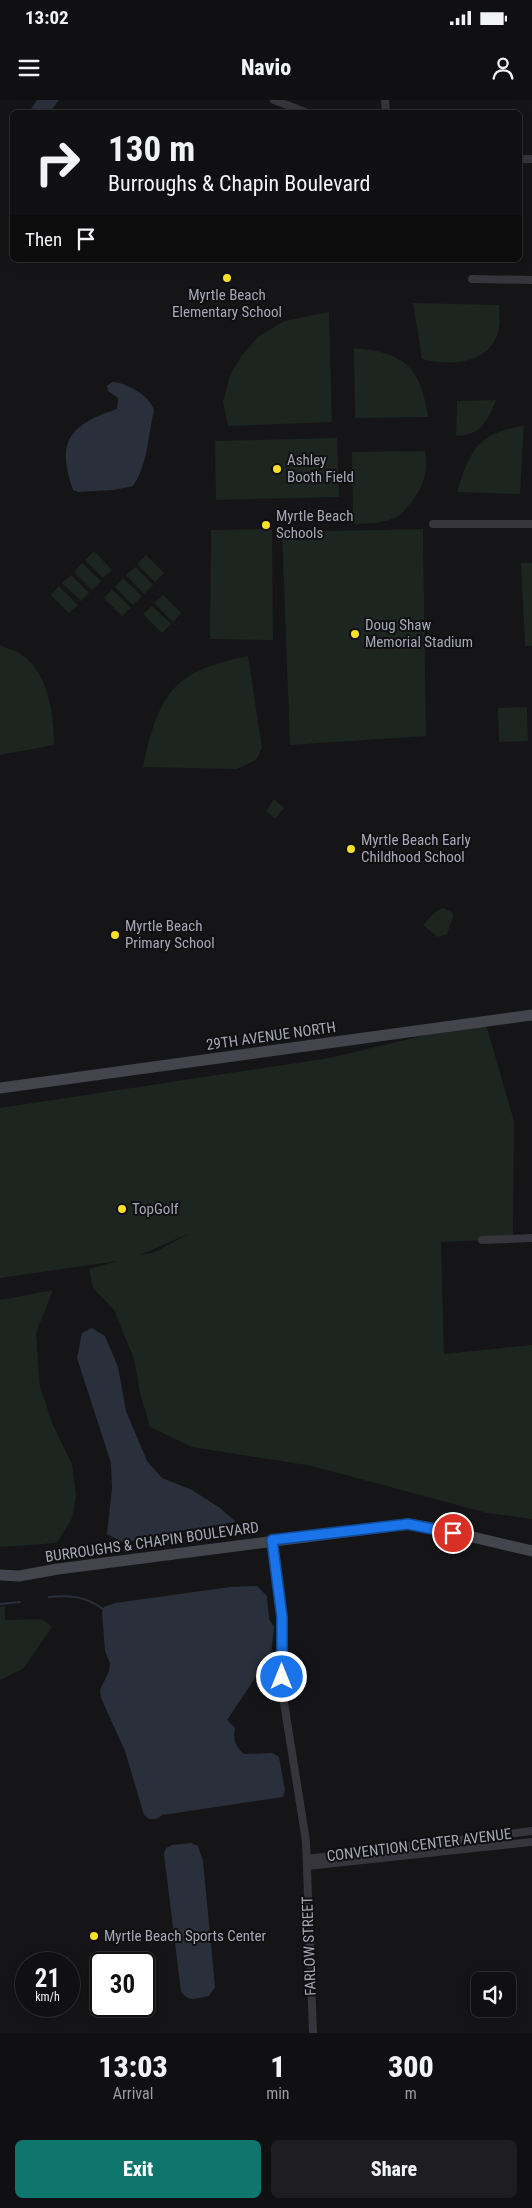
<!DOCTYPE html>
<html lang="en">
<head>
<meta charset="utf-8">
<style>
  :root { --surface:#100f11; --page:#1e1d1f; --text:#f1f3f6; --muted:#9c9c9f; --line:#302f31; --accent:#0f766e }
  body { margin:0; font-family:"Roboto Condensed",sans-serif; background:var(--page); color:var(--text); height:100vh; display:flex; flex-direction:column; font-size:19px; white-space:nowrap }
  * { box-sizing:border-box; margin:0 }
  p { font-size:16px; color:var(--muted) }
  .icon { flex:none; width:28px; height:28px; fill:none; stroke:currentColor; stroke-width:2; stroke-linecap:round; stroke-linejoin:round }
  .map { position:relative; height:1933px; overflow:hidden }
  .panel { display:flex; flex-direction:column; background:var(--surface); flex:1 }
  .panel>* { flex:none }
  .hud { position:absolute; left:10px; top:10px; width:512px; height:152px; border-radius:8px; box-shadow:0 2px 12px #0003,0 0 0 1px var(--line); background:#100f11; color:var(--text); overflow:hidden }
  .controls { position:absolute; left:471px; top:1872px; display:grid; gap:10px }
  .controls a { display:grid; place-items:center; width:45px; height:45px; border-radius:8px; background:var(--surface); box-shadow:0 2px 12px #0003,0 0 0 1px var(--line); font-size:25px }
  .speed { position:absolute; left:15px; top:1852px; display:flex; gap:10px; font-size:25px; font-weight:700; text-align:center }
  .speed>* { display:grid; place-content:center; width:65px; height:65px; border-radius:50%; background:var(--surface); box-shadow:0 2px 12px #0003,0 0 0 1px var(--line); line-height:1 }
  .speed small { font-size:12px; font-weight:400 }
  .speed .limit { border:2px solid #111; border-radius:8px; background:#fff; color:#111 }
  .pin { position:absolute; display:grid; place-items:center; width:42px; height:42px; color:#fff; margin:-21px; border:2px solid #fff; border-radius:50%; box-shadow:0 1px 5px #0007 }
  .me { position:absolute; width:55px; margin:-28px; rotate:0deg; stroke-linejoin:round; filter:drop-shadow(0 0 4px #0008) }
  .turn { display:flex; align-items:center; gap:18px; height:105px; padding:0 15px; font-size:22px }
  .turn .icon { width:65px; height:65px; stroke-width:2.5 }
  .turn b { display:block; font-size:35px; line-height:42px }
  .then { display:flex; align-items:center; height:48px; padding:0 15px; background:#0003; gap:10px; font-size:19px }
  .eta { display:flex; justify-content:space-evenly; align-items:center; height:85px; text-align:center }
  .eta b { font-size:30px; font-weight:800; line-height:35px }
  .cta { display:flex; gap:10px; margin-top:auto; padding:10px 15px }
  .cta a { flex:1; height:58px; border-radius:8px; background:var(--accent); color:#fff; font-size:20px; font-weight:800; line-height:58px; text-align:center }
  .cta a+a { background:var(--page); color:var(--text) }
  .status { display:flex; justify-content:space-between; align-items:center; height:35px; padding:0 25px; background:var(--surface); direction:ltr }
  .status svg { height:14px; fill:currentColor }
  header { display:flex; justify-content:space-between; align-items:center; height:65px; padding:0 15px; background:var(--surface); font-size:22px; font-weight:800 }
  .map>svg:first-child { display:block }
  .green { fill:#1c251f; fill-rule:evenodd }
  .water { fill:#2a303b }
  .lines { fill:none; stroke-linecap:round; stroke-linejoin:round }
  .stream { stroke:#2a303b; stroke-width:2 }
  .street { stroke:#36353c; stroke-width:8 }
  .secondary { stroke:#43444c; stroke-width:11 }
  .route-casing { stroke:#114b97; stroke-width:12 }
  .route { stroke:#1a73e8; stroke-width:9 }
  .poi-dot { fill:#fbdf28; stroke:#100f11; stroke-width:2 }
  .labels { text-anchor:middle; dominant-baseline:central; stroke-width:4; stroke-linejoin:round; paint-order:stroke }
  .poi-label { font-size:15px; fill:#a6a7b7; stroke:#100f11; text-anchor:start }
  .street-label { font-size:15px; fill:#a6a7b7; stroke:#100f11 }
</style>
</head>
<body>
<div class="status"><b>13:02</b><svg viewBox="0 0 49 12"><path d="M0 12V9h3v3zM5 12V6h3v6zM10 12V3h3v9zM15 12V0h3v12zM26 1h20v11H26zM47 4h2v5h-2z"/></svg></div>
<header><svg class="icon" aria-label="menu" viewBox="0 0 24 24"><path d="M4 6h16M4 12h16M4 18h16"/></svg>Navio<svg class="icon" aria-label="person" viewBox="0 0 24 24"><circle cx="12" cy="8" r="4"/><path d="M4 21q1-7 8-7t8 7"/></svg></header>
<div class="map">
<svg width="532" height="1933" viewBox="0 0 532 1933">
  <rect width="100%" height="100%" fill="#151417"/>
  <path class="green" d="M413,203L499,205C499,213 501,223 498,232C489,265 449,266 422,259Z
    M329,212L332,322L228,326L223,302L230,275L242,255L259,236L284,221Z
    M354,248C404,252 421,267 428,317L355,318Z
    M496,300C488,321 480,336 456,336L457,301Z
    M524,326L520,394L457,392C470,350 478,332 524,326Z
    M337,338L339,397L216,400L215,341Z
    M425,351C429,373 422,391 407,407C405,410 402,414 399,416C387,423 367,424 353,424L352,352Z
    M272,429L273,540L210,539L211,430Z
    M423,429L426,636L290,645L282,432Z
    M94,451L112,470L103,478L85,460Z
    M146,455L164,473L155,482L137,464Z
    M82,463L101,481L92,490L74,472Z
    M521,463H532V546H525Z
    M135,467L153,485L144,494L126,475Z
    M71,475L89,493L81,501L62,483Z
    M123,478L142,496L133,505L115,487Z
    M59,486L78,505L69,513L51,495Z
    M112,489L131,508L122,516L104,498Z
    M163,495L181,513L173,522L154,503Z
    M152,506L171,524L162,533L143,514Z
    M0,545C8,549 19,551 25,557C49,576 54,617 54,645L0,655Z
    M248,556L262,648L256,660L237,669L143,667C159,594 172,571 248,556Z
    M527,607L528,641L499,642L498,608Z
    M274,699L284,708L275,719L266,711Z
    M443,808L452,812L453,817L447,834L437,837L423,825L435,812Z
    M485,921L514,1021L513,1139L441,1142L444,1254L532,1245V1419L487,1413L312,1366L192,1347L150,1327L140,1293L134,1259L114,1210L93,1188L89,1169L118,1161L0,1178V1008L329,958ZM190,1133L155,1152L140,1155Z
    M53,1190L36,1233L40,1287L53,1325L72,1364L76,1395L72,1418L57,1443L0,1447V1200Z
    M5,1506V1520L42,1519L52,1527L23,1569L0,1580V1507Z"/>
  <path class="water" d="M37,0H59L50,12H29Z
    M112,282C126,282 150,296 154,310C148,335 148,364 133,386L113,390L78,392L73,390C56,341 69,325 117,309L118,298L108,291L107,286Z
    M92,1228L105,1236L118,1267L126,1311L147,1361L162,1378L192,1390L220,1408L236,1422L155,1435L124,1443L107,1434L112,1388L111,1363L77,1258L82,1233Z
    M257,1486L267,1496L269,1519L274,1527L270,1563L265,1571L257,1575L227,1620L235,1628C233,1640 235,1646 244,1654L272,1653L279,1657L285,1690L283,1697L162,1715L156,1719H149L144,1715L125,1651L101,1598L100,1590L109,1571L110,1563L105,1551L102,1511L104,1507L115,1503L230,1487Z
    M191,1743L198,1746L203,1761L215,1887L209,1896C198,1898 188,1903 181,1891L164,1754L166,1748L172,1745Z"/>
  <g class="lines">
    <path class="stream" d="M49,1497C70,1495 85,1496 103,1509
      M0,1504L20,1502"/>
    <path class="street" d="M274,0L305,12
      M385,0L386,12
      M520,59H532
      M472,179L532,180
      M433,424H532
      M482,1140L532,1138
      M272,1440L282,1517V1590L306,1741L313,1933
      M307,1759L532,1731
      M307,1766L532,1742"/>
    <path class="secondary" d="M0,988L532,915
      M0,1475L19,1476L58,1469L408,1424L439,1429L532,1451"/>
  </g>
  <g class="lines">
    <defs>
      <path id="route" d="M282,1577V1517L272,1440L408,1424L453,1433"/>
    </defs>
    <use href="#route" class="route-casing"/>
    <use href="#route" class="route"/>
  </g>
  <g class="poi-dot">
    <circle cx="227" cy="178" r="5"/>
    <circle cx="277" cy="369" r="5"/>
    <circle cx="266" cy="425" r="5"/>
    <circle cx="355" cy="534" r="5"/>
    <circle cx="351" cy="749" r="5"/>
    <circle cx="115" cy="835" r="5"/>
    <circle cx="122" cy="1109" r="5"/>
    <circle cx="94" cy="1836" r="5"/>
  </g>
  <g class="labels">
    <g class="poi-label">
      <text x="227" y="195" text-anchor="middle">Myrtle Beach<tspan x="227" dy="17">Elementary School</tspan></text>
      <text x="287" y="360">Ashley<tspan x="287" dy="17">Booth Field</tspan></text>
      <text x="276" y="416">Myrtle Beach<tspan x="276" dy="17">Schools</tspan></text>
      <text x="365" y="525">Doug Shaw<tspan x="365" dy="17">Memorial Stadium</tspan></text>
      <text x="361" y="740">Myrtle Beach Early<tspan x="361" dy="17">Childhood School</tspan></text>
      <text x="125" y="826">Myrtle Beach<tspan x="125" dy="17">Primary School</tspan></text>
      <text x="132" y="1109">TopGolf</text>
      <text x="104" y="1836">Myrtle Beach Sports Center</text>
    </g>
    <g class="street-label">
      <text transform="translate(271 936) rotate(-8)">29TH AVENUE NORTH</text>
      <text transform="translate(152 1442) rotate(-8)">BURROUGHS &amp; CHAPIN BOULEVARD</text>
      <text transform="translate(419 1745) rotate(-7)">CONVENTION CENTER AVENUE</text>
      <text transform="translate(309 1846) rotate(-92)">FARLOW STREET</text>
    </g>
  </g>
</svg>
<div class="controls">
<a><svg class="icon" aria-label="sound" viewBox="0 0 24 24"><path d="M4 9h4l5-4v14l-5-4H4zM17 9q2 3 0 6"/></svg></a>
</div>
<div class="speed"><div>21<small>km/h</small></div><div class="limit">30</div></div>
<div class="pin" style="left:453px;top:1433px;background:#d93025"><svg class="icon" aria-label="arrive" viewBox="0 0 24 24"><path d="M6 21V4h12l-3 4 3 4H6"/></svg></div>
<svg class="me" style="left:282px;top:1577px" viewBox="-20 -20 40 40"><circle r="17" fill="#1a73e8" stroke="#fff" stroke-width="3"/><path d="M0-11L8 9 0 5-8 9z" fill="#fff"/></svg>
<div class="hud">
<div class="turn"><svg class="icon" aria-label="right" viewBox="0 0 24 24"><path d="M7 20v-9h11M14 6l5 5-5 5"/></svg><div><b>130 m</b>Burroughs &amp; Chapin Boulevard</div></div>
<div class="then">Then<svg class="icon" aria-label="arrive" viewBox="0 0 24 24"><path d="M6 21V4h12l-3 4 3 4H6"/></svg></div>
</div>
</div>
<section class="panel">
<div class="eta">
<div><b>13:03</b><p>Arrival</p></div>
<div><b>1</b><p>min</p></div>
<div><b>300</b><p>m</p></div>
</div>
<div class="cta"><a>Exit</a><a>Share</a></div>
</section>
</body>
</html>
